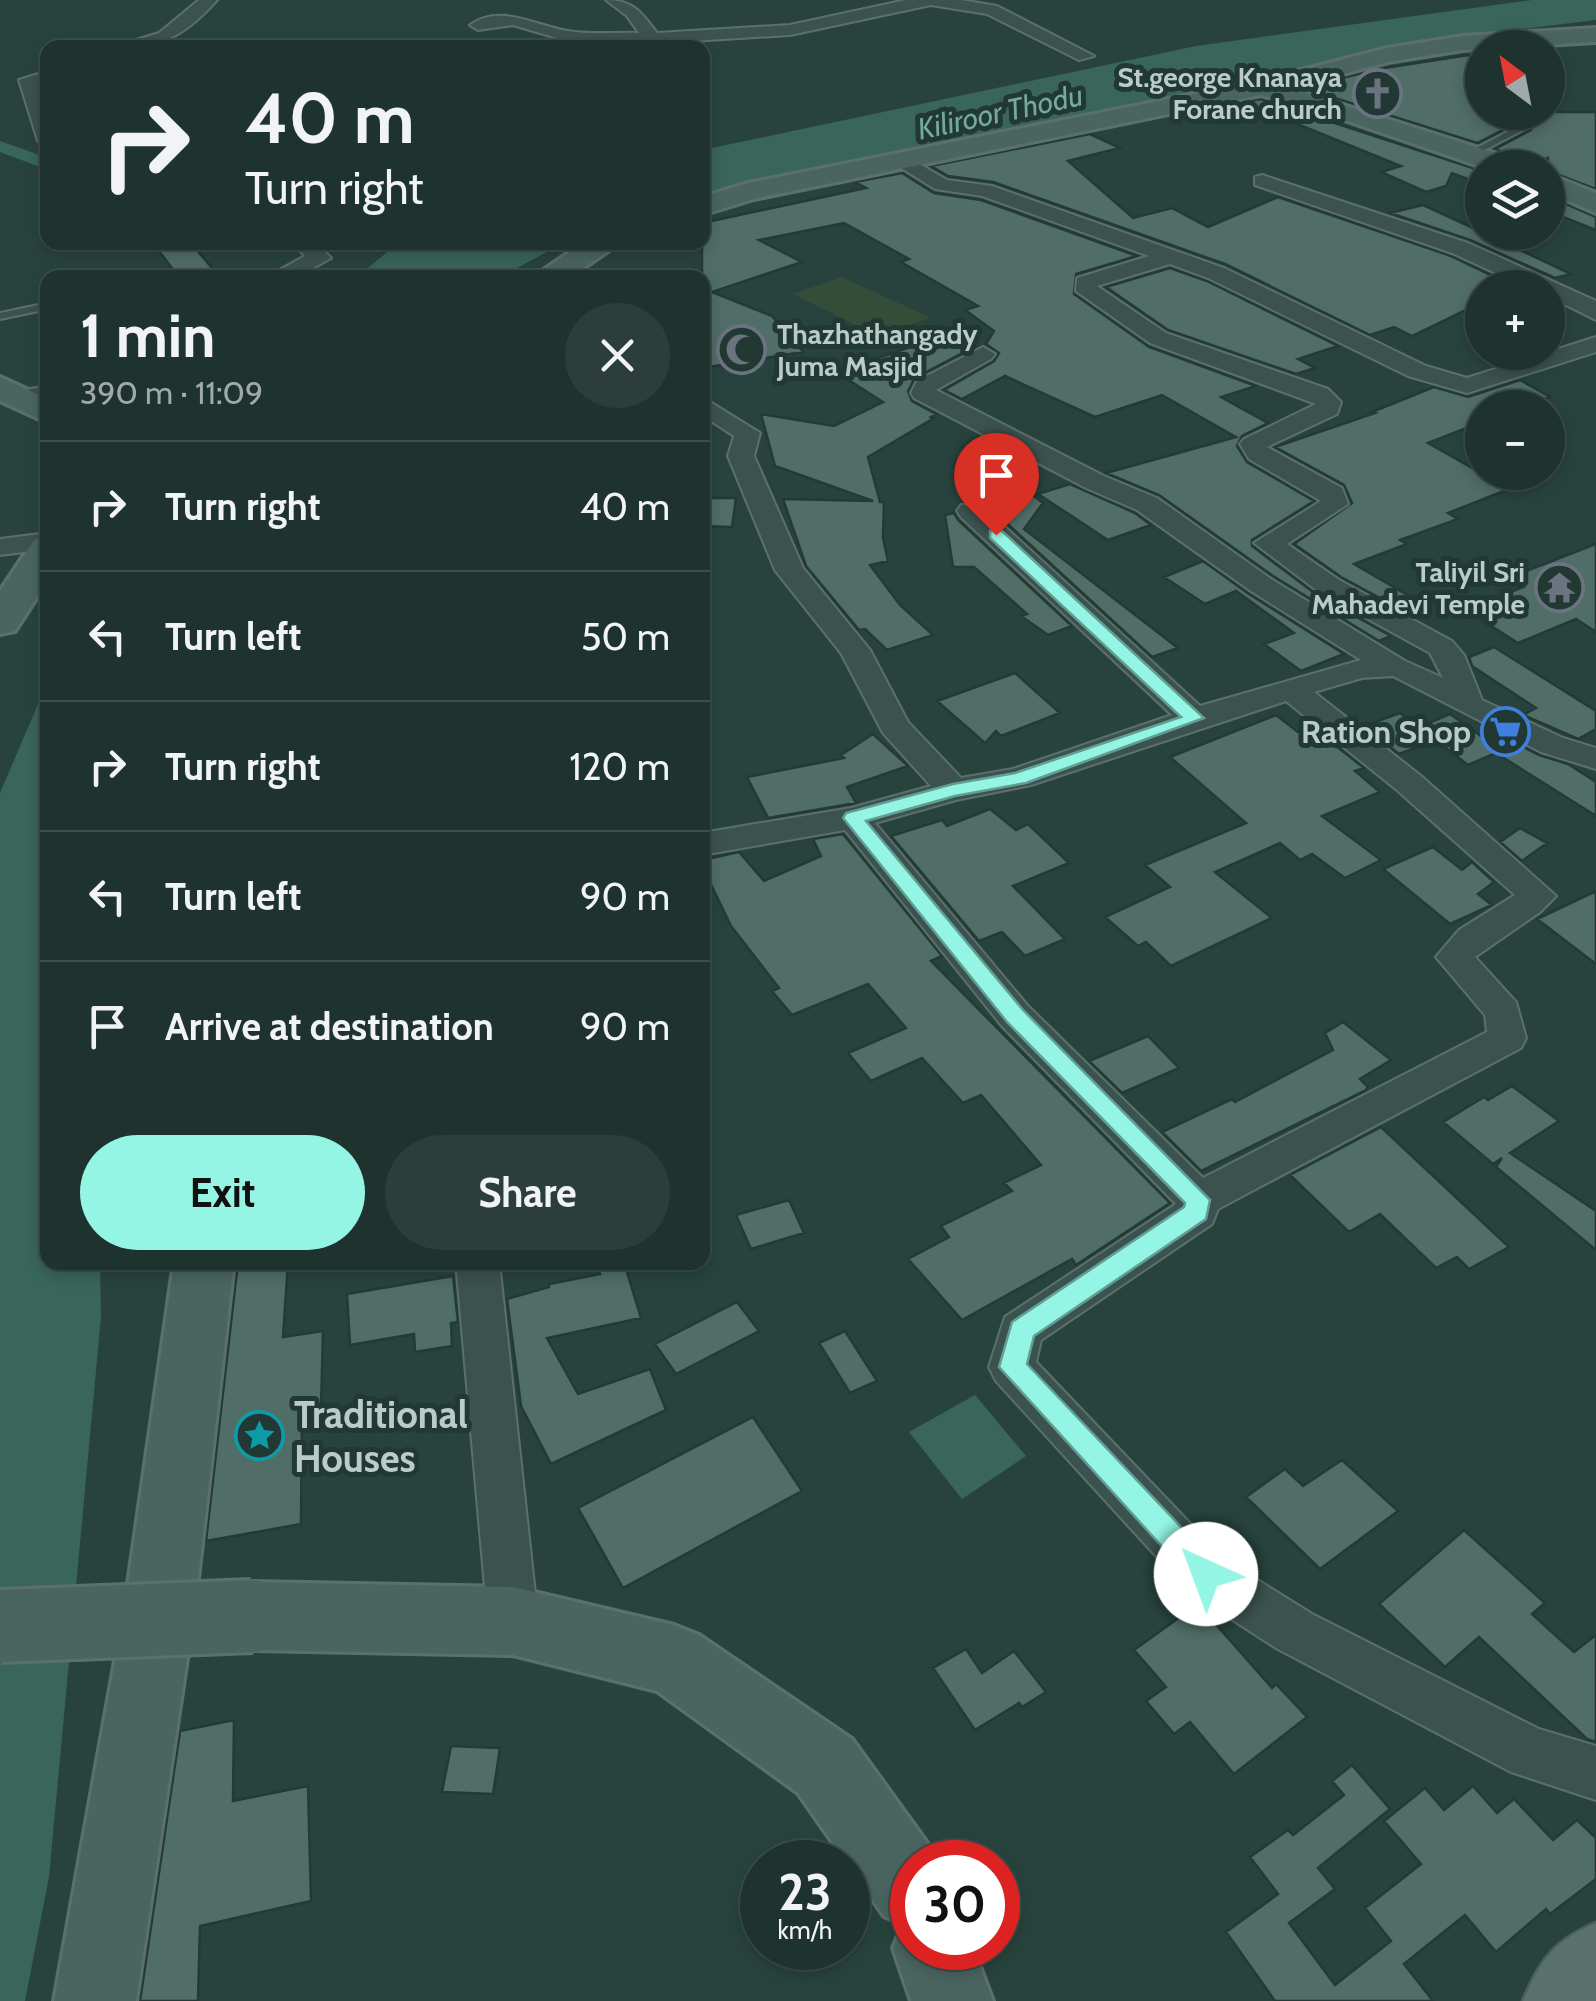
<!DOCTYPE html>
<html lang="en">
<head>
<meta charset="utf-8">
<style>
  :root { --surface:#1e322e; --page:#2b3e3a; --text:#f1f3f6; --muted:#a1aaaa; --line:#3c4d4a; --accent:#95f5e4 }
  body { margin:0; font-family:Cabin,sans-serif; background:var(--page); color:var(--text); height:100vh; display:flex; flex-direction:column; font-size:38px; white-space:nowrap }
  * { box-sizing:border-box; margin:0 }
  p { font-size:32px; color:var(--muted) }
  .icon { flex:none; width:55px; height:55px; fill:none; stroke:currentColor; stroke-width:2; stroke-linecap:round; stroke-linejoin:round }
  .map { position:relative; flex:1; overflow:hidden }
  .drawer { position:absolute; left:40px; top:270px; width:670px; height:1000px; display:flex; flex-direction:column; background:var(--surface); border-radius:20px; box-shadow:0 5px 15px #0003,0 0 0 2px var(--line) }
  .drawer>* { flex:none }
  .hud { position:absolute; left:40px; top:40px; width:670px; height:210px; border-radius:20px; box-shadow:0 5px 15px #0003,0 0 0 2px var(--line); background:#1e322e; color:var(--text); overflow:hidden }
  .needle { width:65px; rotate:328deg }
  .fabs { position:absolute; left:1465px; top:30px; display:grid; gap:20px }
  .fabs a { display:grid; place-items:center; width:100px; height:100px; border-radius:50%; background:var(--surface); box-shadow:0 5px 15px #0003,0 0 0 2px var(--line); font-size:50px }
  .speed { position:absolute; left:740px; top:1840px; display:flex; gap:20px; font-size:50px; font-weight:700; text-align:center }
  .speed>* { display:grid; place-content:center; width:130px; height:130px; border-radius:50%; background:var(--surface); box-shadow:0 5px 15px #0003,0 0 0 2px var(--line); line-height:1 }
  .speed small { font-size:25px; font-weight:400 }
  .speed .limit { border:15px solid #d22; background:#fff; color:#111 }
  .pin { position:absolute; display:grid; place-items:center; width:85px; height:85px; color:#fff; margin:-102px -42px; border-radius:50% 50% 50% 0; rotate:-45deg; box-shadow:0 0 10px #0007 }
  .pin .icon { rotate:45deg }
  .me { position:absolute; width:110px; margin:-55px; rotate:317deg; stroke-linejoin:round; filter:drop-shadow(0 0 8px #0008) }
  .turn { display:flex; align-items:center; gap:35px; height:210px; padding:0 40px; font-size:45px }
  .turn .icon { width:130px; height:130px; stroke-width:2.5 }
  .turn b { display:block; font-size:70px; line-height:85px }
  .round { display:grid; place-items:center; flex:none; width:105px; height:105px; border-radius:52px; background:var(--page) }
  .head { display:flex; align-items:center; justify-content:space-between; height:170px; padding:0 40px }
  h1 { font-size:60px; font-weight:700; line-height:75px }
  .button { display:flex; gap:20px; margin-top:auto; padding:20px 40px }
  .button a { flex:1; height:115px; border-radius:60px; background:var(--accent); color:#111; font-size:40px; font-weight:700; line-height:115px; text-align:center }
  .button a+a { background:var(--page); color:var(--text) }
  ul { padding:0; list-style:none }
  li { display:flex; align-items:center; gap:30px; height:130px; padding:0 40px; border-top:2px solid var(--line) }
  li div { flex:1 }
  li b { display:block; font-size:38px }
  li em { font-style:normal }
  .map>svg:first-child { display:block }
  .green { fill:#344d38 }
  .water { fill:#39655b }
  .lines { fill:none; stroke-linecap:round; stroke-linejoin:round }
  .canal { fill:#39655b; fill-rule:evenodd }
  .building { fill:#516d67; stroke:#233a35; stroke-width:2.5 }
  .lane-casing { stroke:#5b706c; stroke-width:4 }
  .street-casing { stroke:#5b706c; stroke-width:4 }
  .secondary-casing { stroke:#5b706c; stroke-width:6 }
  .primary-casing { stroke:#495f5a; stroke-width:5 }
  .lane { fill:#3c524e; fill-rule:evenodd }
  .street { fill:#3c524e; fill-rule:evenodd }
  .secondary { fill:#4a6560; fill-rule:evenodd }
  .primary { fill:#5a726d; fill-rule:evenodd }
  .secondary-bridge-casing { stroke:#5b706c; stroke-width:78; stroke-linecap:butt }
  .secondary-bridge { stroke:#4a6560; stroke-width:72 }
  .route { fill:#95f5e4; stroke:#619f94; stroke-width:2.5 }
  .labels { text-anchor:middle; dominant-baseline:central; stroke-width:10; stroke-linejoin:round; paint-order:stroke }
  .far-poi-label { font-size:28px; font-weight:bold; fill:#baccc9; stroke:#213833; text-anchor:end }
  .far-water-label { font-size:30px; font-style:italic; fill:#74aa9d; stroke:#213833 }
  .poi-label { font-size:32px; font-weight:bold; fill:#baccc9; stroke:#213833; text-anchor:end }
  .near-poi-label { font-size:38px; font-weight:bold; fill:#baccc9; stroke:#213833; text-anchor:start }
</style>
</head>
<body>
<div class="map">
<svg width="1596" height="2001" viewBox="0 0 1596 2001">
  <rect width="100%" height="100%" fill="#28433d"/>
  <path class="green" d="M842,277L931,318L878,336L793,294Z"/>
  <path class="water" d="M1532,0H1596V20L1490,33L703,196V151L712,148L1196,46Z
    M398,243V242L564,243L500,277H357Z
    M47,683L48,1262L100,1263L101,1317L49,1877L25,2001H0V793Z
    M975,1395L1026,1456L962,1499L909,1432Z"/>
  <g class="lines">
    <path class="canal" d="M0,141L48,158V170L0,152Z"/>
  </g>
  <path class="building" d="M1482,53V112H1596V189L1548,171V158L1529,164L1495,149L1531,130L1527,118L1477,143L1303,88L1378,69Z
    M1261,99L1482,171V176L1470,180L1452,173L1446,186L1426,192L1381,172L1401,166L1243,102Z
    M1090,134L1120,148L1068,161L1133,218L1172,208L1208,227L1278,197L1451,256L1518,288H1481L1482,302L1412,336L1394,327L1370,335L1225,264L993,182L948,176L931,166Z
    M902,173L934,193L981,200L1137,256L1076,274L1074,294L1149,347L1256,386L1221,397L1268,423L1242,436L1237,446L1247,462L1314,501L1252,540V546L1317,595L1391,636L1379,641L1273,576L1159,495L1106,473L1236,437L1162,395L1095,417L1005,376L962,399L944,390L994,361L999,353L986,344L994,331L965,310L978,306L901,262L909,259L844,223L759,240L802,262L712,292L772,316L803,352L702,368V223L866,188L855,182Z
    M1548,196L1596,217V230L1548,211Z
    M1423,205L1482,232L1571,274L1555,278L1470,240L1390,213Z
    M152,242H190L212,268L178,276Z
    M1170,268L1207,281L1338,346L1298,359L1315,368L1296,374L1168,330L1106,287Z
    M946,335L972,348L915,378L908,391L912,401L936,414L931,417L934,418L868,457L880,502H884L883,538L888,561L870,565L900,605L933,635L887,650L865,629L859,630L806,566L783,499L873,501L775,466L761,414L834,426L883,402L836,372Z
    M1520,380L1550,397L1522,408H1482V422L1428,443L1509,489L1448,513L1458,519L1400,540L1407,544L1354,564L1409,596L1391,604L1341,577L1294,544L1352,503L1344,485L1275,447L1375,413L1372,412L1434,387L1468,397Z
    M1070,484L1135,513L1151,525L1108,540L1038,494Z
    M1026,490L1043,503L1024,529L1178,648L1152,657L985,503Z
    M702,498H736L732,527L702,526Z
    M954,513L958,520L1072,626L1048,635L1021,616L1027,614L974,567H953L945,515Z
    M1596,544V632L1576,619L1518,643L1466,610L1523,587L1508,578Z
    M1203,561L1249,594L1344,654L1301,671L1264,644L1294,633L1236,591L1205,604L1164,577Z
    M1494,647L1596,711V729L1578,739L1523,715L1536,708L1472,666L1469,657Z
    M1015,673L1060,713L1001,736L996,731L985,743L937,701Z
    M1400,713L1419,727L1450,714L1481,736L1492,731L1539,755L1568,764L1596,782V816L1496,753L1468,765L1435,740L1399,754L1364,726Z
    M1276,715L1298,732L1312,727L1364,768L1355,771L1380,792L1322,816L1381,860L1345,878L1312,854L1300,860L1280,843L1215,872L1272,918L1171,966L1146,942L1138,946L1105,917L1170,887L1145,865L1246,823L1170,757Z
    M873,734L908,766L847,787L856,803L768,818L747,777L844,758L841,755Z
    M990,809L1016,830L1028,824L1069,863L1013,886L1065,939L1025,956L1002,932L979,941L891,836L942,820L947,826Z
    M1520,828L1547,843L1522,861L1500,842Z
    M843,834L942,956L931,961L1170,1203L1082,1261L1076,1265L1072,1259L962,1320L908,1259L949,1237L941,1226L1012,1191L1004,1183L1041,1165L981,1095L963,1103L922,1058L871,1081L848,1053L906,1028L868,984L792,1015L772,991L779,988L731,926L702,866V860L739,852L764,881L821,856L813,839Z
    M1433,847L1462,870L1472,862L1494,882L1478,894L1492,905L1450,924L1383,869Z
    M1596,891V964L1537,919Z
    M1343,1022L1391,1060L1360,1079L1368,1087L1366,1090L1201,1171L1162,1132L1232,1099L1235,1102L1333,1050L1325,1033Z
    M1148,1036L1179,1068L1122,1093L1089,1061Z
    M1512,1086L1559,1121L1510,1153L1596,1211V1250L1496,1167L1502,1158L1493,1164L1443,1122L1484,1097L1488,1100Z
    M1381,1127L1509,1247L1469,1269L1457,1257L1436,1268L1380,1214L1349,1232L1290,1175Z
    M789,1200L804,1233L751,1249L736,1215Z
    M238,1262H288L283,1337L323,1331L321,1410L302,1413L301,1524L206,1541Z
    M596,1262H624L641,1318L547,1338L578,1394L650,1369L666,1410L551,1464L521,1406L507,1299L549,1287V1284L600,1274Z
    M453,1276L458,1322L451,1323L452,1346L415,1352L414,1334L350,1345L347,1294Z
    M737,1302L759,1331L676,1374L655,1344Z
    M845,1331L877,1381L850,1393L819,1343Z
    M753,1417L802,1491L623,1588L578,1508Z
    M1342,1460L1398,1511L1320,1569L1246,1497L1285,1469L1303,1486Z
    M1464,1530L1545,1603L1532,1614L1574,1652L1596,1635V1742L1587,1739L1479,1637L1445,1667L1379,1604Z
    M1198,1604L1272,1688L1276,1684L1307,1717L1234,1774L1190,1722L1174,1734L1146,1701L1166,1687L1134,1650Z
    M966,1649L982,1673L1014,1651L1046,1692L1022,1707L1019,1703L975,1730L933,1668Z
    M234,1720L233,1801L308,1786L311,1901L200,1926L198,2001H140L180,1731Z
    M451,1746L500,1748L493,1794L442,1792Z
    M1352,1765L1390,1809L1318,1868L1335,1889L1289,1923L1335,1985L1391,1941L1365,1908L1421,1864L1384,1821L1425,1788L1444,1810L1473,1786L1497,1813L1514,1799L1553,1840L1577,1820L1596,1838V1879L1550,1914L1546,1909L1496,1952L1465,1915L1404,1964L1433,2001H1275L1226,1932L1278,1894L1250,1857L1288,1830L1293,1835L1344,1795L1332,1781Z"/>
  <g class="lines">
    <defs>
      <path id="lane" d="M1526,122L1529,127L1475,155L1467,153Z
        M48,303V309L0,319V313Z"/>
      <path id="street" d="M199,0H217C183,38 160,48 110,48L159,33Z
        M606,0C633,0 641,12 657,33L790,25L906,0H961L997,6L1094,56L1079,60L987,14L931,5L790,35L659,43L658,48H641L642,43L567,41L513,25L478,30L470,25C500,3 536,26 568,31C591,35 616,32 639,33L627,16Z
        M48,71V81L38,83L48,111V147L38,141L19,80Z
        M902,154L947,180L992,186L1224,268L1426,366L1467,378L1596,337V352L1467,393L1408,376L1208,278L1170,264L1097,286L1166,333L1328,389L1341,402L1337,414L1267,447L1342,488L1348,504L1287,544L1339,580L1452,641L1464,655L1482,700L1563,738L1596,748V769L1541,752L1393,676L1362,678L1314,692L1421,776L1556,896L1540,912L1475,957L1516,1002L1526,1038L1521,1048L1218,1209L1212,1224L1041,1340L1036,1362L1224,1559L1312,1614L1539,1729L1596,1746V1800L1511,1772L1276,1648L1188,1591L996,1381L989,1367L1005,1317L1176,1204L1002,1026L845,830L702,855V833L851,808L931,786L883,733L841,653L775,570L728,456L734,436L702,415V397L760,433L754,456L803,568L870,650L908,722L961,778L1013,769L1172,715L961,517L957,511L961,505H981L1200,706L1361,660L1251,591L1137,510L1086,488L914,398L911,393L917,381L983,347L995,354L991,359L936,390L1104,476L1157,498L1271,579L1405,661L1443,678L1430,653L1319,592L1254,543L1321,501L1249,459L1240,444L1244,439L1316,404L1150,343L1076,291L1077,278L1149,256L982,196L935,189L895,164V156ZM1286,701L1397,790L1515,895L1459,930L1436,957L1485,1015L1487,1032L1203,1178L1028,1006L875,823L956,800L1031,785Z
        M1262,175L1468,243L1596,301V320L1548,296V288H1528L1452,253L1255,185V177Z
        M292,242H315L331,258L295,278H265L305,256Z
        M48,386V400L22,404L10,397L13,392Z
        M48,533V549L0,555V539Z
        M456,1262H499L538,1621L531,1638L513,1645L495,1638L488,1621Z"/>
      <path id="secondary" d="M1596,28V42L1463,50L1388,62L1290,88L1523,162L1527,168H1484L1327,114L1261,95L754,199L702,215V197L748,183L1259,81L1387,48L1463,36Z
        M1548,174L1596,193V213L1548,192Z
        M584,242H621L569,278H532Z
        M0,377L48,399V423L0,401Z
        M48,536V580L15,631L0,634V591L34,540Z
        M174,1262H234L195,1605L136,2001H54L125,1605Z
        M252,1582L513,1587L674,1625L699,1635L852,1739L941,1862H912V1948H973L993,2001H911L893,1948L903,1924L884,1916L798,1793L657,1691L513,1655L252,1650L227,1640L217,1616L227,1592Z"/>
      <path id="primary" d="M1596,1923V2001H1523C1540,1960 1555,1940 1596,1923Z"/>
    </defs>
    <use href="#lane" class="lane-casing"/>
    <use href="#street" class="street-casing"/>
    <use href="#secondary" class="secondary-casing"/>
    <use href="#primary" class="primary-casing"/>
    <use href="#lane" class="lane"/>
    <use href="#street" class="street"/>
    <use href="#secondary" class="secondary"/>
    <use href="#primary" class="primary"/>
    <defs>
      <path id="secondary-bridge" d="M0,1626L252,1616"/>
    </defs>
    <use href="#secondary-bridge" class="secondary-bridge-casing"/>
    <use href="#secondary-bridge" class="secondary-bridge"/>
  </g>
  <path class="route" d="M990,531H1002L1204,718L1026,783L955,796L866,821L1023,1010L1210,1200L1206,1219L1034,1336L1027,1364L1217,1565L1221,1574L1217,1584L1206,1589L1196,1584L999,1367L1012,1322L1184,1207L1185,1203L1007,1022L843,818L846,813L953,784L1015,773L1181,717L990,538Z"/>
  <defs>
    <symbol id="church-ring" viewBox="-11 -11 22 22"><circle r="9.5" fill="#213833" stroke="#6b7280" stroke-width="1.5"/><path d="M-1.2-6h2.4v3.5h3.3v2.4h-3.3V6h-2.4V-.1h-3.3v-2.4h3.3Z" fill="#6b7280"/></symbol>
    <symbol id="mosque-ring" viewBox="-11 -11 22 22"><circle r="9.5" fill="#213833" stroke="#6b7280" stroke-width="1.5"/><path d="M3.5-4.9A6 6 0 1 0 3.5 4.9A5 5 0 1 1 3.5-4.9Z" fill="#6b7280"/></symbol>
    <symbol id="temple-ring" viewBox="-11 -11 22 22"><circle r="9.5" fill="#213833" stroke="#6b7280" stroke-width="1.5"/><path d="M0-6L5-2H3V0L6.5 2.5H4V6H1.5V3h-3V6H-4V2.5H-6.5L-3 0V-2H-5Z" fill="#6b7280"/></symbol>
    <symbol id="supermarket-ring" viewBox="-11 -11 22 22"><circle r="9.5" fill="#213833" stroke="#3f7fe0" stroke-width="1.5"/><path d="M-6-5.5h2.5l.6 2H6L4.5 2H-2.5L-4.4-4H-6ZM-1.5 3.2a1.3 1.3 0 1 0 .1 0ZM3 3.2a1.3 1.3 0 1 0 .1 0Z" fill="#3f7fe0"/></symbol>
    <symbol id="sight-ring" viewBox="-11 -11 22 22"><circle r="9.5" fill="#213833" stroke="#0f9aa8" stroke-width="1.5"/><path d="M0-6L1.8-2.2L6-1.7L2.9 1.2L3.7 5.4L0 3.3L-3.7 5.4L-2.9 1.2L-6-1.7L-1.8-2.2Z" fill="#0f9aa8"/></symbol>
  </defs>
  <g fill-rule="evenodd">
    <use href="#church-ring" x="1350" y="66" width="55" height="55"/>
    <use href="#mosque-ring" x="714" y="322" width="55" height="55"/>
    <use href="#temple-ring" x="1532" y="560" width="55" height="55"/>
    <use href="#supermarket-ring" x="1478" y="704" width="55" height="55"/>
    <use href="#sight-ring" x="232" y="1408" width="55" height="55"/>
  </g>
  <g class="labels">
    <g class="far-poi-label">
      <text x="1342" y="77">St.george Knanaya<tspan x="1342" dy="32">Forane church</tspan></text>
      <text x="777" y="334" text-anchor="start">Thazhathangady<tspan x="777" dy="32">Juma Masjid</tspan></text>
      <text x="1525" y="572">Taliyil Sri<tspan x="1525" dy="32">Mahadevi Temple</tspan></text>
    </g>
    <g class="far-water-label">
      <text transform="translate(1000 112) rotate(-12)">Kiliroor Thodu</text>
    </g>
    <g class="poi-label">
      <text x="1471" y="731">Ration Shop</text>
    </g>
    <g class="near-poi-label">
      <text x="294" y="1414">Traditional<tspan x="294" dy="44">Houses</tspan></text>
    </g>
  </g>
</svg>
<div class="fabs">
<a><svg class="needle" viewBox="-14 -14 28 28"><path d="M0-13l5 13h-10z" fill="#e53935"/><path d="M0 13l5-13h-10z" fill="#a1aaaa"/></svg></a>
<a><svg class="icon" aria-label="layers" viewBox="0 0 24 24"><path d="M12 4l9 5-9 5-9-5zM3 14l9 5 9-5"/></svg></a>
<a>+</a>
<a>−</a>
</div>
<div class="speed"><div>23<small>km/h</small></div><div class="limit">30</div></div>
<div class="pin" style="left:996px;top:535px;background:#d93025"><svg class="icon" aria-label="arrive" viewBox="0 0 24 24"><path d="M6 21V4h12l-3 4 3 4H6"/></svg></div>
<svg class="me" style="left:1206px;top:1574px" viewBox="-20 -20 40 40"><circle r="19" fill="#fff"/><path d="M0-13L10 11 0 6-10 11z" fill="#95f5e4"/></svg>
<div class="hud">
<div class="turn"><svg class="icon" aria-label="right" viewBox="0 0 24 24"><path d="M7 20v-9h11M14 6l5 5-5 5"/></svg><div><b>40 m</b>Turn right</div></div>
</div>
<section class="drawer">
<div class="head"><div><h1>1 min</h1><p>390 m · 11:09</p></div><a class="round"><svg class="icon" aria-label="close" viewBox="0 0 24 24"><path d="M6 6l12 12M18 6L6 18"/></svg></a></div>
<ul>
<li><svg class="icon" aria-label="right" viewBox="0 0 24 24"><path d="M7 20v-9h11M14 6l5 5-5 5"/></svg><div><b>Turn right</b></div><em>40 m</em></li>
<li><svg class="icon" aria-label="left" viewBox="0 0 24 24"><path d="M17 20v-9H6M10 6l-5 5 5 5"/></svg><div><b>Turn left</b></div><em>50 m</em></li>
<li><svg class="icon" aria-label="right" viewBox="0 0 24 24"><path d="M7 20v-9h11M14 6l5 5-5 5"/></svg><div><b>Turn right</b></div><em>120 m</em></li>
<li><svg class="icon" aria-label="left" viewBox="0 0 24 24"><path d="M17 20v-9H6M10 6l-5 5 5 5"/></svg><div><b>Turn left</b></div><em>90 m</em></li>
<li><svg class="icon" aria-label="arrive" viewBox="0 0 24 24"><path d="M6 21V4h12l-3 4 3 4H6"/></svg><div><b>Arrive at destination</b></div><em>90 m</em></li>
</ul>
<div class="button"><a>Exit</a><a>Share</a></div>
</section>
</div>
</body>
</html>
